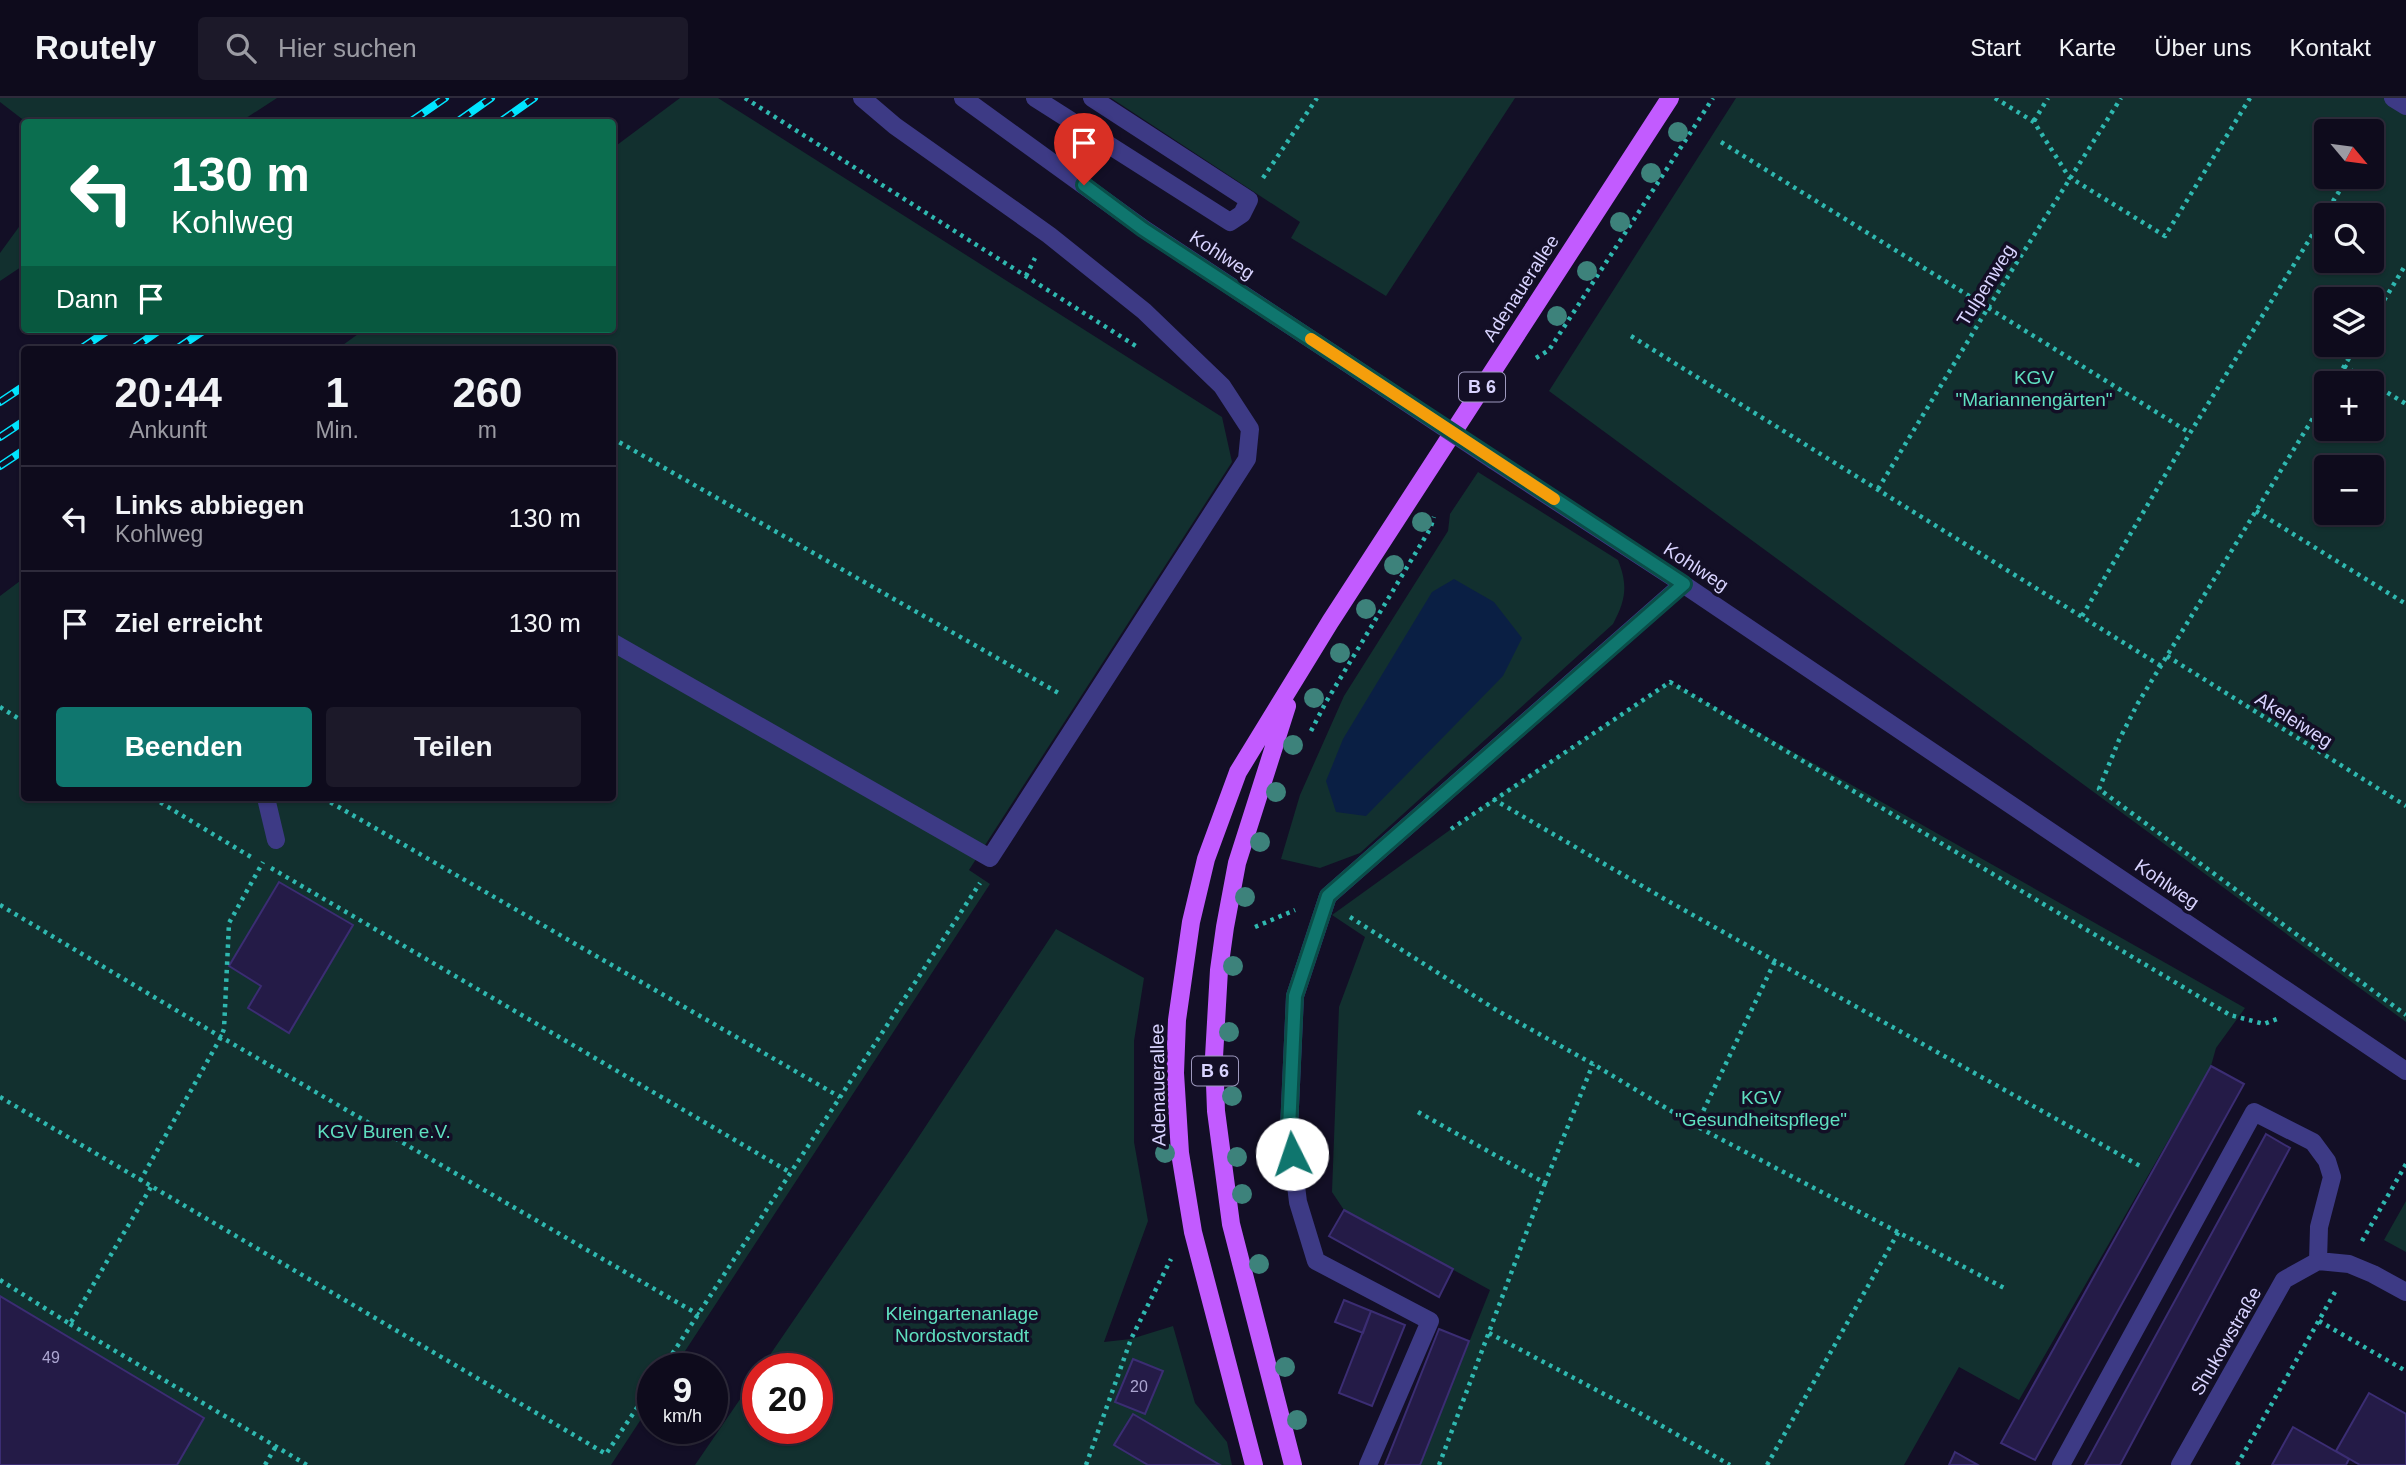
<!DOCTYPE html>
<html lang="de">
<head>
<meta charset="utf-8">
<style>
  :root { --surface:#0e0b1c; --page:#1c1929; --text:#f1f3f6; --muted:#9b9ba3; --line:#2e2b3b; --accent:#0f766e }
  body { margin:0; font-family:Helvetica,sans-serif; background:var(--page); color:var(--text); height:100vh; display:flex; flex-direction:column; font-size:26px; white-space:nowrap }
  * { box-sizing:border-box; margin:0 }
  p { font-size:23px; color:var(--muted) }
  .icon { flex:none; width:38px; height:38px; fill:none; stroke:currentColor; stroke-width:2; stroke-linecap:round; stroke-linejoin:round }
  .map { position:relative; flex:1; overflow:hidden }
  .sheet { position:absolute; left:21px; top:248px; width:595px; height:455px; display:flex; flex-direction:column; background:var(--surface); border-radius:7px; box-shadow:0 2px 5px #0004,0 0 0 2px var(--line) }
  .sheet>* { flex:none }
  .guide { position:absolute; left:21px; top:21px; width:595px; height:214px; border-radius:7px; box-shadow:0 2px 5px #0004,0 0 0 2px var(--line); background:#0b6e4f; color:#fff; overflow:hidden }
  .needle { width:46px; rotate:119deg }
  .controls { position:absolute; left:2314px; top:21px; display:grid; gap:14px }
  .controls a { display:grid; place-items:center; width:70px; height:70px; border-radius:7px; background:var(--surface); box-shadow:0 2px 5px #0004,0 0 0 2px var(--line); font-size:35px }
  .speed { position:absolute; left:637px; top:1255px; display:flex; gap:14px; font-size:35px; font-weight:700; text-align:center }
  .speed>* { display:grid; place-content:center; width:91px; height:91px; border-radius:50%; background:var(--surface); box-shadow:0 2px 5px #0004,0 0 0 2px var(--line); line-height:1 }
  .speed small { font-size:18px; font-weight:400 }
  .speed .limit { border:10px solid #d22; background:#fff; color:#111 }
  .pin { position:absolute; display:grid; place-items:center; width:60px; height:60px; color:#fff; margin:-72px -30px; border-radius:50% 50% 50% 0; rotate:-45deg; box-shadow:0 0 7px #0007 }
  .pin .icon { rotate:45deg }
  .me { position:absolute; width:77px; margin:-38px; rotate:356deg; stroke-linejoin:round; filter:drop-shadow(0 0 5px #0008) }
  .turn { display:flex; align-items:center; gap:24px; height:147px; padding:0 35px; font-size:32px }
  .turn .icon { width:91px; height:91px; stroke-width:2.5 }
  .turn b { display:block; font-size:49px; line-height:60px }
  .then { display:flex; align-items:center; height:66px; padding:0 35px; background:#0003; gap:14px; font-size:26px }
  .eta { display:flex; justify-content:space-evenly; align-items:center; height:119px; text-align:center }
  .eta b { font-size:42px; font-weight:700; line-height:49px }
  .primary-button { display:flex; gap:14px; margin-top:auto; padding:14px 35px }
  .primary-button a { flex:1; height:80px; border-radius:7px; background:var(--accent); color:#fff; font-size:28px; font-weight:700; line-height:80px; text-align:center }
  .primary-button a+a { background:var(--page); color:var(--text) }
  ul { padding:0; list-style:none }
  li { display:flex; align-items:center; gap:21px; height:105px; padding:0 35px; border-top:2px solid var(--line) }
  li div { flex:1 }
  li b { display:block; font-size:26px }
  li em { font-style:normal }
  header { display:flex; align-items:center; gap:42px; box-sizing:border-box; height:98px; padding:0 35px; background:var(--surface); border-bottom:2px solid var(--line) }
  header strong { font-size:33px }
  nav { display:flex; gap:38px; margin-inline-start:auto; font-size:24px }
  .search { width:490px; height:63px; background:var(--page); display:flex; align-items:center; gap:18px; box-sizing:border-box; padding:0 24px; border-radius:7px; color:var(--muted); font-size:26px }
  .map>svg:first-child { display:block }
  .green { fill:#12302f; fill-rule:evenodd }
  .water { fill:#0a1f44 }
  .building { fill:#241b47; stroke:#3b2d73; stroke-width:2 }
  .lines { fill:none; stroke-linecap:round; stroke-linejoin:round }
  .path { stroke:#2fb8b0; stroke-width:4.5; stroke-dasharray:3.5 5; stroke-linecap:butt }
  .minor { stroke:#3d3a85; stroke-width:18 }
  .major { stroke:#c25bff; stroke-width:18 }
  .rail-casing { stroke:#00e5ff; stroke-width:8 }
  .rail { stroke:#130f26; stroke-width:5; stroke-dasharray:16; stroke-linecap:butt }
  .minor-bridge { stroke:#3d3a85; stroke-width:18 }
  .tree { fill:#3d827b }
  .route-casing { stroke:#0a4d48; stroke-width:18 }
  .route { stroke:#0f766e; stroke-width:12 }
  .slow { stroke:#f59e0b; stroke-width:12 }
  .labels { text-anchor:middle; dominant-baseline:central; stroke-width:7; stroke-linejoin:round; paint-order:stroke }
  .number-label { font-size:16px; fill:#aca6d1 }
  .shield { fill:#130f26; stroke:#9e99be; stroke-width:2 }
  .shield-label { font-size:18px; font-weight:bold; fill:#d9d4ff }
  .street-label { font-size:19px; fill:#d9d4ff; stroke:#130f26 }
  .park-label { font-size:19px; fill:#5fe0c0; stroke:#130f26 }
</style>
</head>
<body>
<header>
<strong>Routely</strong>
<div class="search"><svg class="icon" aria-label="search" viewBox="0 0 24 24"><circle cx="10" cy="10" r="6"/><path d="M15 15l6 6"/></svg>Hier suchen</div>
<nav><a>Start</a><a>Karte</a><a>Über uns</a><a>Kontakt</a></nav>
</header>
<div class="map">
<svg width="2406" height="1367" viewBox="0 0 2406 1367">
  <rect width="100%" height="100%" fill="#130f26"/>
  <path class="green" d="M0,0H277L240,24H26L0,4Z
    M680,0H718L1222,319L1232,364L969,772L990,786L674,1270H653V1303L611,1367H177L204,1320L0,1198V498L24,480V700H612V252H336L365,231H612L613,50Z
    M1111,0H1515L1386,198L1291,140L1300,124Z
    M1736,0H2406V924L1549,293ZM2326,33H2371V79H2326ZM2326,117H2371V163H2326ZM2326,201H2371V247H2326ZM2326,285H2371V331H2326ZM2326,369H2371V415H2326Z
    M24,122V167L0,183V155Z
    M1478,374L1618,462C1628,487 1626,502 1613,526L1360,755L1320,770L1281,761L1300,697L1344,598L1448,433L1450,416Z
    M1670,584L2245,910L2216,950L2211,968L2019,1302L1959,1269L1904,1367H1420L1490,1192L1344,1112L1332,1094L1339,909L1365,839L1332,817L1493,701Z
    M1056,831L1144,880L1134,943V1044L1148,1123L1104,1244L1131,1241L1173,1228L1195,1305L1227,1344L1232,1367H695L758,1275V1330H817V1270H761L908,1055Z
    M2406,1103V1154L2384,1142Z"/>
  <path class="water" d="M1454,481L1494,504L1522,540L1503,578L1366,718L1336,714L1326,683L1343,641L1432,494Z"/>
  <path class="building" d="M279,784L353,827L289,935L248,910L261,888L229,868Z
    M2211,968L2244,986L2035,1362L2001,1345Z
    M2266,1036L2290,1050L2120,1367H2085Z
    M1344,1112L1453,1171L1439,1199L1329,1138Z
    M0,1198L204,1320L177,1367H0Z
    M1344,1202L1371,1213L1363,1235L1335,1224Z
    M1371,1213L1405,1227L1372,1308L1339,1295Z
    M1439,1231L1469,1243L1420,1367H1385Z
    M1133,1261L1163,1273L1145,1316L1115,1304Z
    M2369,1295L2406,1316V1367H2360L2336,1353Z
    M1133,1316L1220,1367H1148L1114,1347Z
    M2293,1329L2349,1361L2346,1367H2272Z
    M1955,1354L1978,1367H1949Z"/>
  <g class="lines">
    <path class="path" d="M745,0L1139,250
      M1995,0L2034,24L2069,79L2165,138L2250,0
      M2034,23L2048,0
      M2371,42L2382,24
      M1721,44L2190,335
      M1263,80L1317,0
      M1026,178L1035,160
      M2371,224L2406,166
      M1631,238L2161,568
      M1536,260L1549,252L1713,0
      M2344,268L2406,306
      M2334,285L2357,247
      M2326,299L2138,605L2119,642L2099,691L2406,917
      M612,340L1062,597
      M1878,391L1988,210L2121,0
      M2256,413L2406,506
      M2082,518L2190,335L2348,79
      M2167,558L2406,708
      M0,609L24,624
      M1311,633L1326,604L1430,431L1434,419
      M153,700L251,759
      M323,700L840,999
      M1493,701L1668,803L2140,1068
      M1451,731L1670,584L2230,917L2264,926L2277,921
      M271,770L791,1075
      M0,807L221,939L699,1217
      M1350,819L1498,913L1593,966L1696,1028L2006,1191
      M1255,829L1295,812
      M0,999L606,1356L653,1286
      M1418,1014L1545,1085L1593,966
      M1696,1028L1775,863
      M140,1083L221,939L224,931L229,825L263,764
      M2362,1143L2406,1066
      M0,1182L70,1226L151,1089
      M2319,1223L2406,1273
      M70,1226L307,1367
      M1489,1235L1636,1313L1730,1367
      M663,1270L980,785
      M265,1367L276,1348
      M1086,1367L1131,1241L1171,1161
      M1439,1367L1545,1085
      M1767,1367L1899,1133
      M2237,1367L2335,1194"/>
    <path class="minor" d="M963,0L1144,131L1344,263
      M1035,0L1230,124L1242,116L1249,102L1092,0
      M2393,0L2406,8
      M1493,362L1683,486L2406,973
      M612,544L990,760L1247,361L1250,331L1222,288L1144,213L1049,137L895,28L862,0
      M266,700L276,742
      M1368,1367L1430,1223L1316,1163L1298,1104L1289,1031L1295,898L1328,798L1683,486
      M2061,1367L2254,1014L2313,1044L2327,1063L2332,1079L2319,1129L2318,1163
      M2180,1367L2284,1182L2318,1163L2349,1166L2373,1176L2406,1194"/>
    <path class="major" d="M1287,608L1237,765L1225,829L1219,872L1214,959L1216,1013L1231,1126L1293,1367
      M1254,1367L1193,1134L1180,1055L1175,975L1177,922L1191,824L1206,761L1238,674L1330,524L1670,0"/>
    <defs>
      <path id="rail" d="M410,24L445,0
        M457,24L491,0
        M500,24L534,0
        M79,252L110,231
        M131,252L161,231
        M175,252L206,231
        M0,304L24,288
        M0,339L24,323
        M0,368L24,352"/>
    </defs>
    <use href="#rail" class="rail-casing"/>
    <use href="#rail" class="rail"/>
    <path class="minor-bridge" d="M1344,263L1493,362"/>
  </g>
  <g class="tree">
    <circle cx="1678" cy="34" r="10"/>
    <circle cx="1651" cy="75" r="10"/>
    <circle cx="1620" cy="124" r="10"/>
    <circle cx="1587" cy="173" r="10"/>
    <circle cx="1557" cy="218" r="10"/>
    <circle cx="1422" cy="424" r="10"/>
    <circle cx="1394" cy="467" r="10"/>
    <circle cx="1366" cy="511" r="10"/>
    <circle cx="1340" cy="555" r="10"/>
    <circle cx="1314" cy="600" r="10"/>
    <circle cx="1293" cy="647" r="10"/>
    <circle cx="1276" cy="694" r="10"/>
    <circle cx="1260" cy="744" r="10"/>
    <circle cx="1245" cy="799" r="10"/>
    <circle cx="1233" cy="868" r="10"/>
    <circle cx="1229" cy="934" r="10"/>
    <circle cx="1232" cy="998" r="10"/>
    <circle cx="1165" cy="1055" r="10"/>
    <circle cx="1237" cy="1059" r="10"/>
    <circle cx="1242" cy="1096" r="10"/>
    <circle cx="1259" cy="1166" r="10"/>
    <circle cx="1285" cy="1269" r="10"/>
    <circle cx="1297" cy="1322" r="10"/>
  </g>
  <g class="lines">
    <defs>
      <path id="route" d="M1084,87L1143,131L1684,486L1328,798L1295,898L1289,1031L1292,1056"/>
    </defs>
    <use href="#route" class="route-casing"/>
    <use href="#route" class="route"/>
    <path class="slow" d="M1311,241L1554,401"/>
  </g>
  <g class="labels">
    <g class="number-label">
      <text x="51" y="1259">49</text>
      <text x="1139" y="1288">20</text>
    </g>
    <g class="shield">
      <rect x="1459" y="274.5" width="46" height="29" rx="5"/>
      <rect x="1192" y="958.5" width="46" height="29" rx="5"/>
    </g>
    <g class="shield-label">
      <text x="1482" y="289">B 6</text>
      <text x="1215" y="973">B 6</text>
    </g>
    <g class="street-label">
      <text transform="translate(1222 157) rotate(33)">Kohlweg</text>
      <text transform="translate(1986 187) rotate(-58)">Tulpenweg</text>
      <text transform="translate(1521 190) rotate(-57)">Adenauerallee</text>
      <text transform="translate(1696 469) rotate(33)">Kohlweg</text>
      <text transform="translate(2294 622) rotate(32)">Akeleiweg</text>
      <text transform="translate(2167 786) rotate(34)">Kohlweg</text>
      <text transform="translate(1158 987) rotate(-91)">Adenauerallee</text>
      <text transform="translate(2226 1243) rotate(-60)">Shukowstraße</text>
    </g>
    <g class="park-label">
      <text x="2034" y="279">KGV<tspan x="2034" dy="22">"Mariannengärten"</tspan></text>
      <text x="1761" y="999">KGV<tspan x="1761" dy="22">"Gesundheitspflege"</tspan></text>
      <text x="384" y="1033">KGV Buren e.V.</text>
      <text x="962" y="1215">Kleingartenanlage<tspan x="962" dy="22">Nordostvorstadt</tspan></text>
    </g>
  </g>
</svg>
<div class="controls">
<a><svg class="needle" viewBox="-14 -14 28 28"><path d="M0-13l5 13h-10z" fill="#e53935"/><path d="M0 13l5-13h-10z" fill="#9b9ba3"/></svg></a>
<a><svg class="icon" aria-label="search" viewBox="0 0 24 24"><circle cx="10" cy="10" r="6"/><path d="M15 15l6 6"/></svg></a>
<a><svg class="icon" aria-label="layers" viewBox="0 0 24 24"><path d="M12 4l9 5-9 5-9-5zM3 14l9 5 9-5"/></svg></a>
<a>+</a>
<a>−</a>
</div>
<div class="speed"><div>9<small>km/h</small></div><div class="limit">20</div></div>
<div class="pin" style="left:1084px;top:87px;background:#d93025"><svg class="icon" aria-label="arrive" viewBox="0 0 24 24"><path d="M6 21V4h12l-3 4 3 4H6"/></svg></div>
<svg class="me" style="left:1292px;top:1056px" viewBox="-20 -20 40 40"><circle r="19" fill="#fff"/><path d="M0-13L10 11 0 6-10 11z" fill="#0f766e"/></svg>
<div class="guide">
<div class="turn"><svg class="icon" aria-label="left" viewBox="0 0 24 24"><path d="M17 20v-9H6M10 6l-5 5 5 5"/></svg><div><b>130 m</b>Kohlweg</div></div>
<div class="then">Dann<svg class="icon" aria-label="arrive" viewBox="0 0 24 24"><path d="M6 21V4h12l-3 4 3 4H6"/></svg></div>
</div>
<section class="sheet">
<div class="eta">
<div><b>20:44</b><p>Ankunft</p></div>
<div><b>1</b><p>Min.</p></div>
<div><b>260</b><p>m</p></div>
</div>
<ul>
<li><svg class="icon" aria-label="left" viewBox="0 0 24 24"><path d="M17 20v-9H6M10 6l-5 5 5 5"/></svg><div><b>Links abbiegen</b><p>Kohlweg</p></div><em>130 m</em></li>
<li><svg class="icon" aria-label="arrive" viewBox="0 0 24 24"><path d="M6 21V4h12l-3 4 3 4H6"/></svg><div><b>Ziel erreicht</b></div><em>130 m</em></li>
</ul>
<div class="primary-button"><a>Beenden</a><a>Teilen</a></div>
</section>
</div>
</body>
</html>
